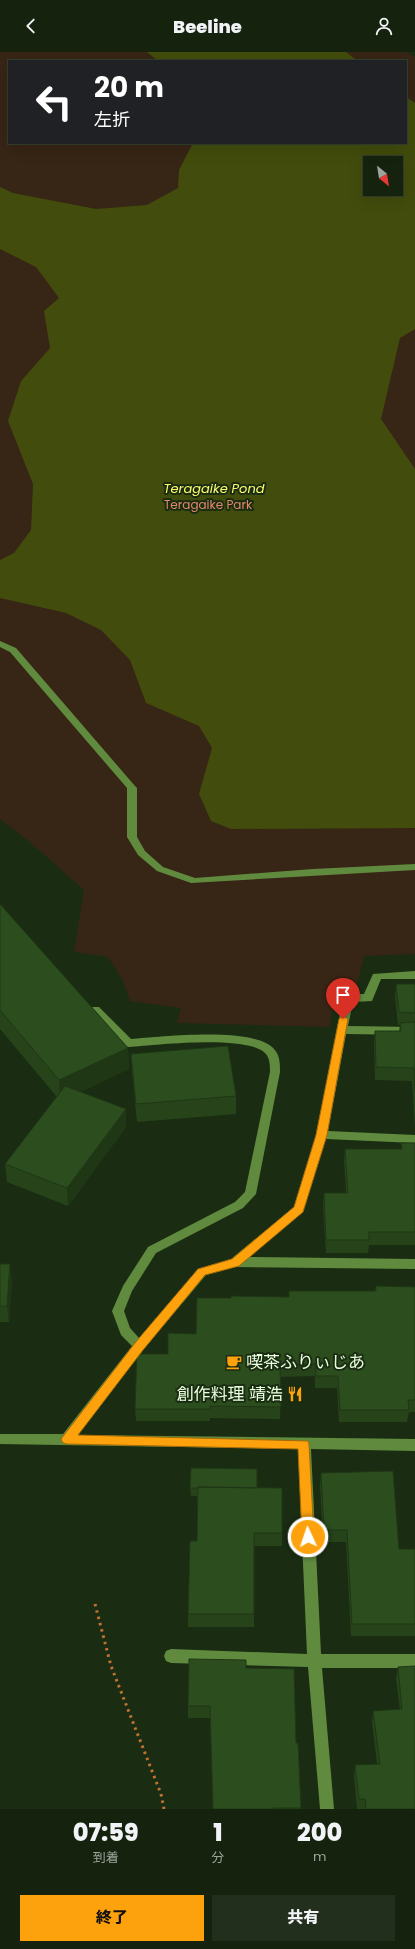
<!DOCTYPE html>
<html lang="ja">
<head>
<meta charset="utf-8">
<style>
  :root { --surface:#14220e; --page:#212f1c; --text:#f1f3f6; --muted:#9da49e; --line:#333f2e; --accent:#fda10c }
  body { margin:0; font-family:Poppins,"Noto Sans JP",sans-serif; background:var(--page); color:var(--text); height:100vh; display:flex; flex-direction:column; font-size:15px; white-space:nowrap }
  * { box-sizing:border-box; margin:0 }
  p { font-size:13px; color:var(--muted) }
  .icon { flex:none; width:22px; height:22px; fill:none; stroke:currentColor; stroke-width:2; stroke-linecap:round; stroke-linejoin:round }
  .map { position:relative; height:1757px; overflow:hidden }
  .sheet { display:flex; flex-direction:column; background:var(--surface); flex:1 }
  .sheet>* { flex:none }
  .guide { position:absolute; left:8px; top:8px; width:399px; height:84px; border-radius:0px; box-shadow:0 4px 16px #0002,0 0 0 1px var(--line); background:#202124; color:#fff; overflow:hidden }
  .needle { width:26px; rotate:150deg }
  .buttons { position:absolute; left:363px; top:104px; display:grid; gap:8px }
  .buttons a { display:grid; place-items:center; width:40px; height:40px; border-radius:0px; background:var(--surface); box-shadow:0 4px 16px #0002,0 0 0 1px var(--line); font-size:20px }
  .pin { position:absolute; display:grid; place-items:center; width:34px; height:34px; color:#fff; margin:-41px -17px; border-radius:50% 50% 50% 0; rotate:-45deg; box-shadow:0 0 4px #0007 }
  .pin .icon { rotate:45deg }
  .me { position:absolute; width:44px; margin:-22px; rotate:357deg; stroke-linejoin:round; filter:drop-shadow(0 0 3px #0008) }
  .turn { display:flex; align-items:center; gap:14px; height:84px; padding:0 20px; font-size:18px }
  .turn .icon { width:52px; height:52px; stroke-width:2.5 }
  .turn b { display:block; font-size:28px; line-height:34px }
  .eta { display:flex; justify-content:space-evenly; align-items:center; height:68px; text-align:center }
  .eta b { font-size:24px; font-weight:800; line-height:28px }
  .cta { display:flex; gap:8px; margin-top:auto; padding:8px 20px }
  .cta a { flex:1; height:46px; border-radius:0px; background:var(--accent); color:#111; font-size:16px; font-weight:800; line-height:46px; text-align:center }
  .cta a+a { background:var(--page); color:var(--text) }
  header { display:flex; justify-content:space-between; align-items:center; height:52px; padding:0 20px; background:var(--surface); font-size:18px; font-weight:800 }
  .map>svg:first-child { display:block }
  .green { fill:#372515; fill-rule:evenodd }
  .water { fill:#424c0c; fill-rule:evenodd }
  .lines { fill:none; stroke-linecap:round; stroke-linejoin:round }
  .path { stroke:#bf7232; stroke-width:3; stroke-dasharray:2.5 4; stroke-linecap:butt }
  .minor { fill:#608b3e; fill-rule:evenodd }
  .wall { fill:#26431a }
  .shaded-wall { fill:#1f3715 }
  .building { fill:#2c4e1e; stroke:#1f3715 }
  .route { fill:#fda10c; stroke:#a46908 }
  .labels { text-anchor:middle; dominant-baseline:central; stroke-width:4; stroke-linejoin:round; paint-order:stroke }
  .far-park-label { font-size:12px; fill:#e18868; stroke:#1a2d12 }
  .far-water-label { font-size:13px; font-style:italic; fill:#fefb6d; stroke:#1a2d12 }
  .near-poi-label { font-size:17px; fill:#eaffde; stroke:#1a2d12; text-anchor:start }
</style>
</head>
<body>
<header><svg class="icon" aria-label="back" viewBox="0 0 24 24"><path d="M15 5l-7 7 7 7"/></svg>Beeline<svg class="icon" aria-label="person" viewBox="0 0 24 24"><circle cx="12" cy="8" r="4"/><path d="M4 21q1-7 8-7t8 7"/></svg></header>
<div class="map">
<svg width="415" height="1757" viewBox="0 0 415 1757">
  <rect width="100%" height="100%" fill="#1a2d12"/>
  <path class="green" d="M0,0H407L415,5V902L364,904L357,933L336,936L329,975L177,971L181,956L130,949L123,929L108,905L74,900L84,838L31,791L0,767ZM9,9H406V91H9ZM370,111H396V137H370Z"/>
  <path class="water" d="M147,0H346L358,9H158Z
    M406,45L415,51V277L400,286L381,367L415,417V776L231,777L211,769L199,742L212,696L199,674L146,651L130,608L101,578L66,561L0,546V508L14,501L31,478L33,432L8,369L21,329L50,296L44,259L59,246L36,215L0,197V135L13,141L96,157L147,153L178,136L179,118L193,91H406ZM370,111H396V137H370Z"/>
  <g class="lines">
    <path class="path" d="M95,1552L111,1614L161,1742L164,1757"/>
    <path class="minor" d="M0,589L16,596L135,734L137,736V785L145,799L163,815L195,826L313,817L415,812V818L191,831L157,819L138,803L127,785V736L10,600L0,595Z
      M415,919V927H381L372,949L353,950L348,974L415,975V983L346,982L328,1079L415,1083V1091L326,1087L303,1160L249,1205L415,1207V1217L235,1215L206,1223L143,1298L78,1383L415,1387V1399L311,1397L321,1602H415V1616H322L334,1757H320L308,1615L171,1611L166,1609L164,1604L166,1599L171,1597L307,1602L298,1397L0,1392V1382H63L132,1294L121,1283L112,1259L123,1234L148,1195L235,1150L245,1140L270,1020C270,1014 270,1007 266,1002C250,982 155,993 129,995L125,994L91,961L90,958L91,955H99L131,987C161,985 254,974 274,997C280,1003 280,1012 280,1020L256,1142L243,1156L156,1201L132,1239L124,1259L130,1276L139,1286L198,1217L231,1207L294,1155L316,1083L343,946L348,942H364L373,922Z"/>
  </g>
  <path class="wall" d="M0,852L128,996L129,1017L80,1040L126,1075L68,1154L7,1130L5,1112L57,1045L0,977Z
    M396,932H415V1076L412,1029L375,1028L374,992L375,979H399L400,973H398L395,945Z
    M131,1002L236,1044V1062L137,1070L132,1020Z
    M401,1091H415V1193H369L368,1201H326L323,1154L324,1141H346L344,1110L345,1097H401Z
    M0,1212L12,1229L9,1270H0Z
    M376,1234L415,1235V1360H409L407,1370H339L337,1336H315V1324L281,1325L280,1367L210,1366V1369H136L135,1357L196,1282L231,1246L289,1245V1239H375Z
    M321,1421L399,1497H415V1584H351L346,1490H323L320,1433Z
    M190,1436H257L282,1481V1494H254V1575H188V1562L197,1489V1444H191Z
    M398,1615L415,1757H357L354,1725L355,1713L377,1712L372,1671L373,1659L400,1658L396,1627Z
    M246,1616L296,1691L301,1757H213L210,1666H188V1654Z"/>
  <path class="shaded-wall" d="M128,996L129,1017L60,1049L59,1028Z
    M126,1057V1075L68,1154L67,1136Z
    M10,1212L12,1229L9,1270L7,1254Z"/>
  <path class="building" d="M0,852L128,996L59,1028L0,958Z
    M396,932H415V961L399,960Z
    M415,970V1040L414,1016L376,1015L375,979H401L400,971Z
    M228,994L236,1044L136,1052L131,1002Z
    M65,1034L126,1057L67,1136L5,1112Z
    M401,1091H415V1180H369V1188H326L324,1141H348L345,1097H402Z
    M0,1212H10L7,1254H0Z
    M376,1234L415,1235V1348H408L409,1358H340L338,1324H316V1312L280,1313L281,1355L210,1354V1357H135L137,1302H168V1281L196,1282L197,1246H231V1244L289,1245V1239H376Z
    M191,1416L257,1417V1436L198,1435V1436H190Z
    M393,1419L399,1497H415V1572H352L347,1478H324L321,1421Z
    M198,1435L282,1436V1481H254V1562H188L190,1489H197Z
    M189,1607L246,1608V1616L294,1617L296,1691H298L301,1756H273V1757H213L210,1654H188Z
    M415,1614V1757H366L365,1747H359L355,1713L380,1712L373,1659L402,1657L398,1615Z"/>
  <path class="route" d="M343,964L348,967L327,1083L303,1160L239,1214L205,1223L143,1298L78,1383L308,1389L309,1392L314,1485L312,1489L308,1491L304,1489L302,1485L298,1397L67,1392L63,1391L61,1387L135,1291L198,1217L232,1207L294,1155L316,1083L339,967Z"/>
  <defs>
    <symbol id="cafe-bare" viewBox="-9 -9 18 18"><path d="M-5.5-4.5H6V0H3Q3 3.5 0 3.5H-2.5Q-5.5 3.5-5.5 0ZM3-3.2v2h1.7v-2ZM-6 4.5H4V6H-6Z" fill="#fda10c" stroke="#1a2d12" stroke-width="2.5" paint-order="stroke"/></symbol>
    <symbol id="restaurant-bare" viewBox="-9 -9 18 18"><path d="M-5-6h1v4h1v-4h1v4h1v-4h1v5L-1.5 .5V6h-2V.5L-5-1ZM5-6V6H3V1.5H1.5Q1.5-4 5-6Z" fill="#fda10c" stroke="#1a2d12" stroke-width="2.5" paint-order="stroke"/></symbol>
  </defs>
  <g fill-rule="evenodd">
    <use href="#cafe-bare" x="223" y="1299" width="22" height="22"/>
    <use href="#restaurant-bare" x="284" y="1331" width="22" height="22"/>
  </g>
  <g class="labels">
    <g class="far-park-label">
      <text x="208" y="452">Teragaike Park</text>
    </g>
    <g class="far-water-label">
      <text x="214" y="436">Teragaike Pond</text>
    </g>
    <g class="near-poi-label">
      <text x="246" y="1310">喫茶ふりぃじあ</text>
      <text x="283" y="1342" text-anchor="end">創作料理 靖浩</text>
    </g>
  </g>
</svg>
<div class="buttons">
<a><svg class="needle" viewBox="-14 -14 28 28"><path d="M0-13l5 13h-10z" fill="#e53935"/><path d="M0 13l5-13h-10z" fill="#9da49e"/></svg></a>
</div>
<div class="pin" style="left:343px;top:967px;background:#d93025"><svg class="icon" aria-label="arrive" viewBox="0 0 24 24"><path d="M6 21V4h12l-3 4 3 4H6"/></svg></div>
<svg class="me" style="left:308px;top:1485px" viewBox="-20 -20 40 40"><circle r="17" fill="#fda10c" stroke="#fff" stroke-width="3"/><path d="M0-11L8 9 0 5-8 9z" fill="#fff"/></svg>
<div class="guide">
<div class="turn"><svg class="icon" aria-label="left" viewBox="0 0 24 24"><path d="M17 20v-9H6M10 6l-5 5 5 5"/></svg><div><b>20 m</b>左折</div></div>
</div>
</div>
<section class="sheet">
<div class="eta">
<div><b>07:59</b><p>到着</p></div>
<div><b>1</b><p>分</p></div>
<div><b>200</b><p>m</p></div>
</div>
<div class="cta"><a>終了</a><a>共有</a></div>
</section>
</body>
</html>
